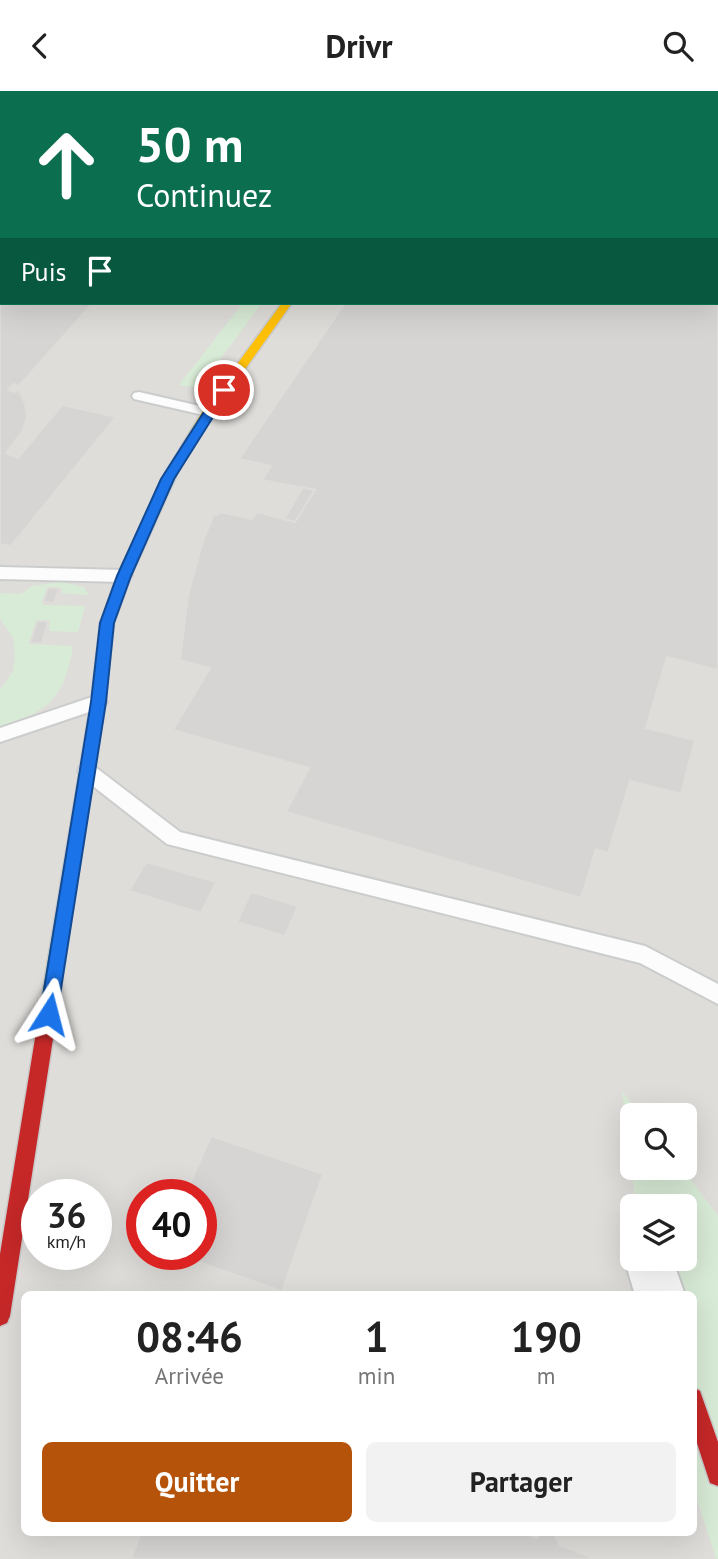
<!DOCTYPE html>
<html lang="fr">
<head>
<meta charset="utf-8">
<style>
  :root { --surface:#fff; --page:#f2f2f2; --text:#222; --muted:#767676; --accent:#b45309 }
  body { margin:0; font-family:"PT Sans",sans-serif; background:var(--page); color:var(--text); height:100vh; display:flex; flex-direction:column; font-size:26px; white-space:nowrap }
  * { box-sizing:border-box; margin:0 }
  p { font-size:23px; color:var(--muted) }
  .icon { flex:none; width:38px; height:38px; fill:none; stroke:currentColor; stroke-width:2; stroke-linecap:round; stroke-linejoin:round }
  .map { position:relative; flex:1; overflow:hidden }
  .sheet { position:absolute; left:21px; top:1200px; width:676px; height:245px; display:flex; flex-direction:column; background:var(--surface); border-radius:10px; box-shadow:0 7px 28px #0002 }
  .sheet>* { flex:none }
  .hud { position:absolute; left:0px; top:0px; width:719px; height:214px; box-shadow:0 7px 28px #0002; background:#0b6e4f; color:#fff; overflow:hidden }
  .controls { position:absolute; left:620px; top:1012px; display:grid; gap:14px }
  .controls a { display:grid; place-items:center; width:77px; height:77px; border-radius:10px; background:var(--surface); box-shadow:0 7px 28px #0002; font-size:35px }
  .speed { position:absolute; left:21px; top:1088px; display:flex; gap:14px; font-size:35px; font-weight:700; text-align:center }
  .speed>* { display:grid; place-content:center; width:91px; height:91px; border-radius:50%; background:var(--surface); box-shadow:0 7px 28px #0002; line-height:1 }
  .speed small { font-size:18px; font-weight:400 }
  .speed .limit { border:10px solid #d22; background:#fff; color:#111 }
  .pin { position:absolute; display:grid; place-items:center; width:60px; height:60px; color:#fff; margin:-30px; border:4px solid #fff; border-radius:50%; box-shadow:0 2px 7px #0007 }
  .me { position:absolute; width:77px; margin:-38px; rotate:9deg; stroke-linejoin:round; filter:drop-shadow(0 0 5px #0008) }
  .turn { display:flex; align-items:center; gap:24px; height:147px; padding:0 21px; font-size:32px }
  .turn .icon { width:91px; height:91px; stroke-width:2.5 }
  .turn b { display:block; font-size:49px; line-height:60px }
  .then { display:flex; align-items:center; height:66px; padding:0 21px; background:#0003; gap:14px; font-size:26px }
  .eta { display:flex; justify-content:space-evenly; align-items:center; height:119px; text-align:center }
  .eta b { font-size:42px; font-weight:700; line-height:49px }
  .action { display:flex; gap:14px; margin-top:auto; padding:14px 21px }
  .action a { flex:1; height:80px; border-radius:10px; background:var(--accent); color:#fff; font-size:28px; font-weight:700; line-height:80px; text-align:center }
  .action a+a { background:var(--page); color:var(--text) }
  header { display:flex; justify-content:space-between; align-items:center; height:91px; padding:0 21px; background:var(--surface); font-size:32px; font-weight:700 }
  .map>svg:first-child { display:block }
  .industrial { fill:#dfddda; fill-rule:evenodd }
  .green { fill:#d8ebd6 }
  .building { fill:#d6d5d3; stroke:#deddd9; stroke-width:2 }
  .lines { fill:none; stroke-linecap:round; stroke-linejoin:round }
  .lane-casing { stroke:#cbcccc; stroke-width:4 }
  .street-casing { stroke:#cbcccc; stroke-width:4 }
  .fast-casing { stroke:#cacacb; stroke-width:3 }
  .slow-casing { stroke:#cacacb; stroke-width:3 }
  .jam-casing { stroke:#cacacb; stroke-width:3 }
  .lane { fill:#fdfcfc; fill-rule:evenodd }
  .street { fill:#fdfcfc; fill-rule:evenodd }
  .fast { fill:#4caf50; fill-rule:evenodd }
  .slow { fill:#ffc107; fill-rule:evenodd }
  .jam { fill:#c62828; fill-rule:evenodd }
  .route { fill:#1a73e8; stroke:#114b97; stroke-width:2 }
</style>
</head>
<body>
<header><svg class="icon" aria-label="back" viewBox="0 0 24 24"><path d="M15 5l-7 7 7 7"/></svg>Drivr<svg class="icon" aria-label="search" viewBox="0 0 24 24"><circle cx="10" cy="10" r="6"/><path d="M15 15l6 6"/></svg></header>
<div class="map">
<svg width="718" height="1468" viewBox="0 0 718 1468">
  <rect width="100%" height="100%" fill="#efeeea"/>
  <path class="industrial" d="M194,0H718V1468H0V36L2,212H718V2ZM632,1024H684V1076H632ZM37,1104H96V1164H37ZM142,1104H201V1164H142ZM632,1115H684V1167H632ZM24,1204H693V1442H24Z"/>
  <path class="green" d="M0,0H612L2,2V6Z
    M243,212H262L199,297L179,294Z
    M61,491L84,496L88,504L61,502L62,498L48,497L43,514L85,515L78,541L49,540L50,531L37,530L30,553L73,555C64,607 50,620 0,636V599L13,580L15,567L13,547L0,528V502L21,503L32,495Z
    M622,1000L640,1024H632V1076H681L718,1125V1468H716L693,1396V1204H647L643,1167H684V1115H636Z"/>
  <path class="building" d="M718,112V579L667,566L646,637L695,649L681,703L630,690L608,762L596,758L581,807L286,721L309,677L173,639L210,577L180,569L188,504L203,450L214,423L217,424L220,421L252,428L257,421L295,431L315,399L262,389L271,375L239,368L345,212H718Z
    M0,187L2,212H93L19,295L14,293L8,299L15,301L18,298L25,312L27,325L23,339L6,362L18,367L62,314L116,326L11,455L0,453Z
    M303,396L315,399L295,431L284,428Z
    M48,497H59L54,512L43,511Z
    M37,530H48L42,552H30Z
    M146,771L216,791L201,822L129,800Z
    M251,801L298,815L285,845L237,831Z
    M211,1045L323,1083L282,1200L178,1164H201V1104H185Z
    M141,1442H525L536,1447L543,1442H554L560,1454L596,1468H131Z"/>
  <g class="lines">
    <defs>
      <path id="lane" d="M139,301L213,318L215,321L208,325L134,308L132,305L134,302Z
        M0,476L124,479L132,485L124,491L0,488Z
        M98,604L104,606L107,611L104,616L0,651V637Z
        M87,673L94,675L180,741L645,855L718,893V913L640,872L167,753L80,685L78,680L80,675Z"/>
      <path id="street" d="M631,1150L632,1167H672L685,1204H635L624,1167Z"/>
      <path id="fast" d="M702,0H718V3L701,2Z
        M0,14L2,15V21L0,20Z
        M172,377L178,381L131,485L114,532L105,611L55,935L52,941L46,943L40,941L37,935L91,611L100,532L117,485L166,381Z"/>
      <path id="slow" d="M282,212H292L214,322L176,384H168L166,381L202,321Z"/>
      <path id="jam" d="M46,927L52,929L55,935L10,1225L7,1232L0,1235V1163L37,935L40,929Z
        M693,1296L700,1300L718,1351V1395L710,1392L693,1340Z"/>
    </defs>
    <use href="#lane" class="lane-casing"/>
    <use href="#street" class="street-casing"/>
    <use href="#fast" class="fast-casing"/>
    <use href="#slow" class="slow-casing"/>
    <use href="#jam" class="jam-casing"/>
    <use href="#lane" class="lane"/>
    <use href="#street" class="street"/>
    <use href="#fast" class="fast"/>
    <use href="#slow" class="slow"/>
    <use href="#jam" class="jam"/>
  </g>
  <path class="route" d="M224,295L230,299L174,388L131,485L114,532L106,611L57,923L55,929L49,931L42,929L40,923L91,611L100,532L117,485L161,388L218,299Z"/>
</svg>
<div class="controls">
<a><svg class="icon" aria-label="search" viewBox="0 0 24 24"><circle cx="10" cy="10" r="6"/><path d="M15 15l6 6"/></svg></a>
<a><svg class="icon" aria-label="layers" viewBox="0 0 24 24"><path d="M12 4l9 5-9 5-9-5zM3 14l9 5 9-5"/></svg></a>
</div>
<div class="speed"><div>36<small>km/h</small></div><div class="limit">40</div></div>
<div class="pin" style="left:224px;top:299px;background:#d93025"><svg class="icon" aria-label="arrive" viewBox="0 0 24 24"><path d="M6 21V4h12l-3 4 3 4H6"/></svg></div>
<svg class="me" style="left:49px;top:923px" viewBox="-20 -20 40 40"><path d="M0-17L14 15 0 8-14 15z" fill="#1a73e8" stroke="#fff" stroke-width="4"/></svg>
<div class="hud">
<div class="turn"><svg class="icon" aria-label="ahead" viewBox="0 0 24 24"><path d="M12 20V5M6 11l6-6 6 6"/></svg><div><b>50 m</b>Continuez</div></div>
<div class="then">Puis<svg class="icon" aria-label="arrive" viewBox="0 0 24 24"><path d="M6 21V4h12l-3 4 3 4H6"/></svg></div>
</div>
<section class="sheet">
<div class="eta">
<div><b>08:46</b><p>Arrivée</p></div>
<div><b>1</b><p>min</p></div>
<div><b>190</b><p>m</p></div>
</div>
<div class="action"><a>Quitter</a><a>Partager</a></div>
</section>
</div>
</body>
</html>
